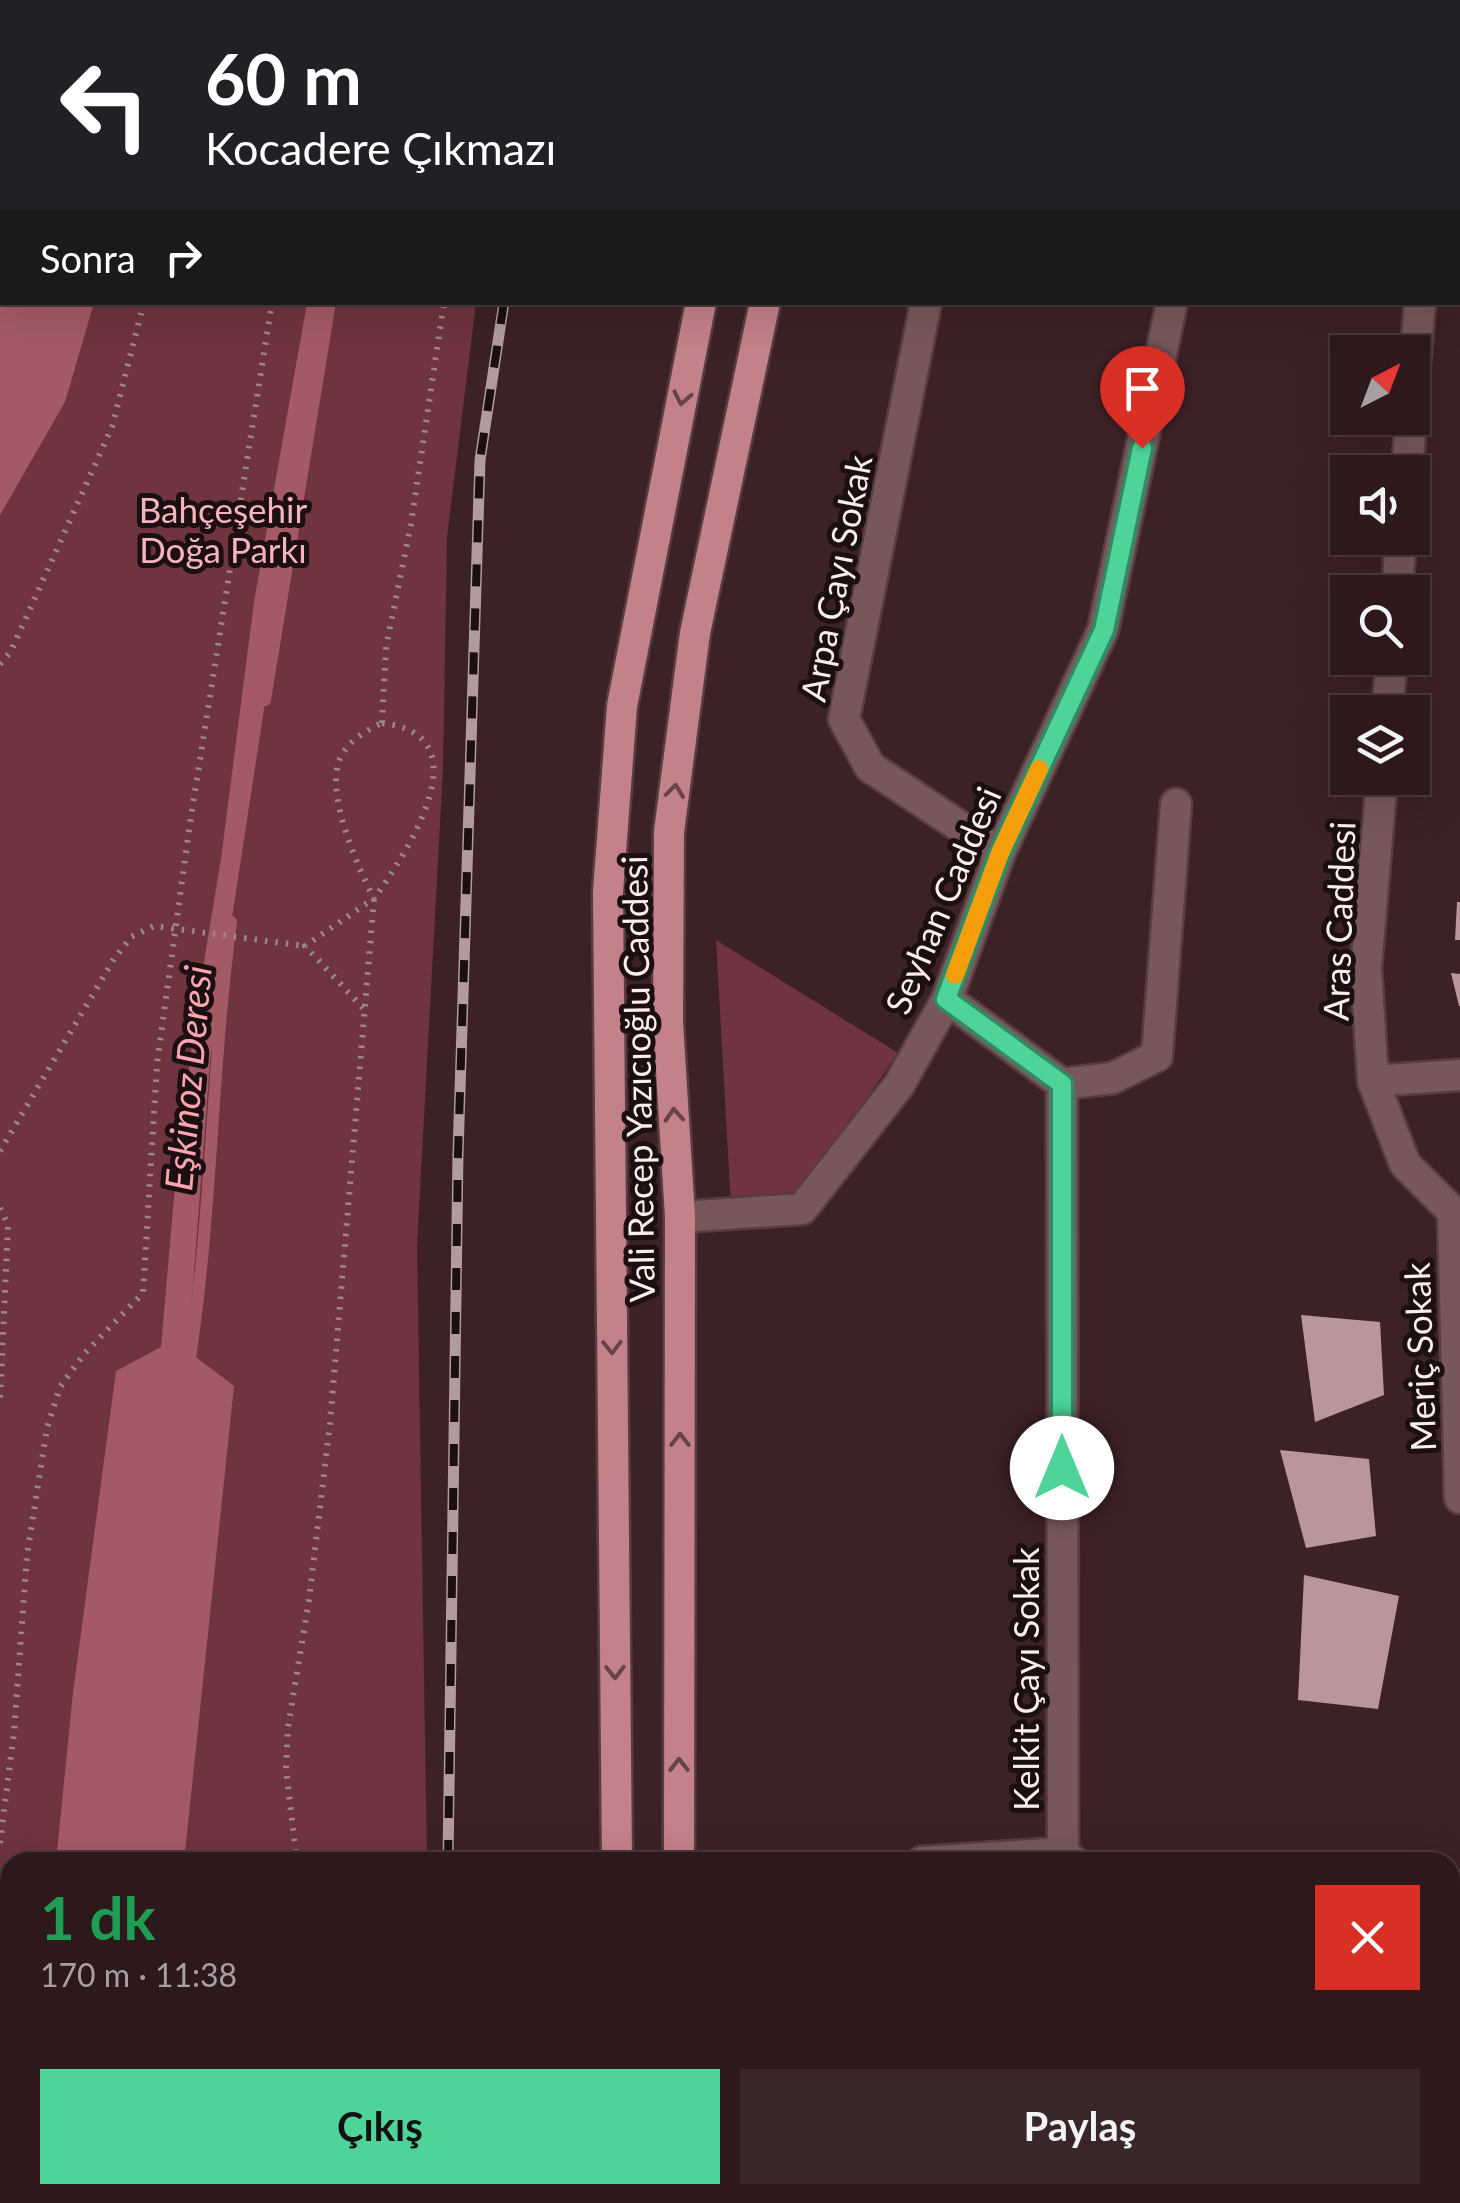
<!DOCTYPE html>
<html lang="tr">
<head>
<meta charset="utf-8">
<style>
  :root { --surface:#2d191c; --page:#392629; --text:#f1f3f6; --muted:#a7a0a3; --line:#48383b; --accent:#4ed399 }
  body { margin:0; font-family:Lato,sans-serif; background:var(--page); color:var(--text); height:100vh; display:flex; flex-direction:column; font-size:38px; white-space:nowrap }
  * { box-sizing:border-box; margin:0 }
  p { font-size:32px; color:var(--muted) }
  .icon { flex:none; width:55px; height:55px; fill:none; stroke:currentColor; stroke-width:2; stroke-linecap:round; stroke-linejoin:round }
  .map { position:relative; flex:1; overflow:hidden }
  .side { position:absolute; left:0px; top:1852px; width:1460px; height:352px; display:flex; flex-direction:column; background:var(--surface); border-radius:30px 30px 0 0; box-shadow:0 10px 40px #0002,0 0 0 2px var(--line) }
  .side>* { flex:none }
  .hud { position:absolute; left:0px; top:0px; width:1460px; height:305px; box-shadow:0 10px 40px #0002,0 0 0 2px var(--line); background:#202124; color:#fff; overflow:hidden }
  .needle { width:65px; rotate:42deg }
  .controls { position:absolute; left:1330px; top:335px; display:grid; gap:20px }
  .controls a { display:grid; place-items:center; width:100px; height:100px; border-radius:0px; background:var(--surface); box-shadow:0 10px 40px #0002,0 0 0 2px var(--line); font-size:50px }
  .pin { position:absolute; display:grid; place-items:center; width:85px; height:85px; color:#fff; margin:-102px -42px; border-radius:50% 50% 50% 0; rotate:-45deg; box-shadow:0 0 10px #0007 }
  .pin .icon { rotate:45deg }
  .me { position:absolute; width:110px; margin:-55px; rotate:0deg; stroke-linejoin:round; filter:drop-shadow(0 0 8px #0008) }
  .turn { display:flex; align-items:center; gap:35px; height:210px; padding:0 40px; font-size:45px }
  .turn .icon { width:130px; height:130px; stroke-width:2.5 }
  .turn b { display:block; font-size:70px; line-height:85px }
  .then { display:flex; align-items:center; height:95px; padding:0 40px; background:#0003; gap:20px; font-size:38px }
  .round { display:grid; place-items:center; flex:none; width:105px; height:105px; border-radius:0px; background:var(--page) }
  .overview { display:flex; align-items:center; justify-content:space-between; height:170px; padding:0 40px }
  h1 { font-size:60px; font-weight:700; line-height:75px; color:#1e9e55 }
  .primary-button { display:flex; gap:20px; margin-top:auto; padding:20px 40px }
  .primary-button a { flex:1; height:115px; border-radius:0px; background:var(--accent); color:#111; font-size:40px; font-weight:700; line-height:115px; text-align:center }
  .primary-button a+a { background:var(--page); color:var(--text) }
  .map>svg:first-child { display:block }
  .green { fill:#6f343e }
  .water { fill:#a45a65 }
  .lines { fill:none; stroke-linecap:round; stroke-linejoin:round }
  .stream { stroke:#a45a65; stroke-width:12 }
  .building { fill:#b99699 }
  .street-casing { stroke:#573d41; stroke-width:35 }
  .primary-casing { stroke:#573d41; stroke-width:35 }
  .path { stroke:#9d8689; stroke-width:6; stroke-dasharray:2.5 8; stroke-linecap:butt }
  .street { stroke:#77575a; stroke-width:30 }
  .primary { stroke:#c38189; stroke-width:30 }
  .rail-casing { stroke:#b19b9d; stroke-width:11 }
  .rail { stroke:#1b0f11; stroke-width:8; stroke-dasharray:22; stroke-linecap:butt }
  .oneway { stroke:#674247 }
  .route-casing { stroke:#338963; stroke-width:25 }
  .route { stroke:#4ed399; stroke-width:18 }
  .slow { stroke:#f59e0b; stroke-width:18 }
  .labels { text-anchor:middle; dominant-baseline:central; stroke-width:10; stroke-linejoin:round; paint-order:stroke }
  .park-label { font-size:35px; fill:#f5b4bc; stroke:#1b0f11 }
  .street-label { font-size:35px; fill:#ffeced; stroke:#1b0f11 }
  .water-label { font-size:38px; font-style:italic; fill:#faa5b0; stroke:#1b0f11 }
</style>
</head>
<body>
<div class="map">
<svg width="1460" height="2203" viewBox="0 0 1460 2203">
  <rect width="100%" height="100%" fill="#3c2125"/>
  <path class="green" d="M0,0H524L2,2V302L476,303L447,537L443,769L417,1246L427,1862H10V2195H421V2203H0Z
    M716,940L898,1053L797,1199L731,1207Z
    M1460,1982V2203H1406L1408,2195H1450V2023Z
    M743,2195H1370L1368,2203H744Z"/>
  <path class="water" d="M0,0L10,2H2V302L94,303L65,402L0,515Z
    M307,303H324L316,370L210,1061L188,1351L234,1386L184,1862H56L73,1693L116,1371L161,1347L177,1163L198,998L221,859L254,602Z
    M24,2195H150V2203H24Z"/>
  <g class="lines">
    <path class="stream" d="M381,2V0
      M265,700L330,302
      M188,1370C212,1222 211,1071 231,922"/>
  </g>
  <path class="building" d="M1457,902H1460V940H1455Z
    M1451,973L1460,974V1006H1459Z
    M1301,1315L1380,1322L1384,1395L1315,1422Z
    M1280,1450L1369,1459L1376,1536L1306,1548Z
    M1304,1575L1399,1596L1378,1709L1298,1700Z"/>
  <g class="lines">
    <defs>
      <path id="street" d="M986,2V0
        M1243,2L1244,0
        M1433,2V0
        M926,302L844,719L870,767L1000,853
        M1412,399L1420,302
        M1407,472L1411,418
        M1397,592L1401,538
        M1387,712L1392,658
        M1382,778L1366,968L1373,1081L1405,1164L1460,1219
        M947,999L1062,1084L1113,1078L1157,1056L1176,804
        M1373,1081L1460,1075
        M1062,1084L1063,1853
        M1453,1214L1460,1498
        M680,1217L802,1209L899,1085L947,999L1000,853L1103,630L1172,302
        M922,1862L1063,1853L1074,1862
        M1450,1887H1460
        M1450,1967L1460,1927
        M1391,2203L1393,2195"/>
      <path id="primary" d="M757,2L758,0
        M826,2V0
        M617,1862L608,892L622,706L701,302
        M679,1862L680,1217L668,1022L669,832L695,633L765,302
        M621,2195V2203
        M681,2195V2203"/>
    </defs>
    <use href="#street" class="street-casing"/>
    <use href="#primary" class="primary-casing"/>
    <path class="path" d="M44,0L45,2
      M209,0L210,2
      M320,2L321,0
      M489,2L490,0
      M0,664L11,651L112,427L144,302
      M382,723C486,735 406,853 374,899C358,867 328,801 338,764C344,744 364,731 382,723Z
      M382,723L386,647L411,524L444,302
      M363,1008L305,946L373,899
      M0,1151L114,959L131,937L154,926L305,946
      M0,1208L8,1225L0,1401
      M0,1843L14,1732L27,1555L47,1428L60,1387L84,1354L143,1293L157,1064L190,823L272,302
      M297,1862L286,1770L288,1727L309,1600L330,1423L374,899
      M296,2203L299,2195"/>
    <use href="#street" class="street"/>
    <use href="#primary" class="primary"/>
    <defs>
      <path id="rail" d="M554,2L555,0
        M448,1862L458,1154L480,460L504,302
        M444,2203V2195"/>
    </defs>
    <use href="#rail" class="rail-casing"/>
    <use href="#rail" class="rail"/>
  </g>
  <defs><path id="oneway-chevron" d="M-2-3.5L2.5 0L-2 3.5" fill="none" stroke-width="1.6" stroke-linecap="round" stroke-linejoin="round" transform="scale(2.5)"/></defs>
  <g class="oneway">
    <use href="#oneway-chevron" transform="translate(682 398) rotate(101)"/>
    <use href="#oneway-chevron" transform="translate(675 791) rotate(-83)"/>
    <use href="#oneway-chevron" transform="translate(674 1115) rotate(-94)"/>
    <use href="#oneway-chevron" transform="translate(612 1347) rotate(89)"/>
    <use href="#oneway-chevron" transform="translate(680 1440) rotate(-90)"/>
    <use href="#oneway-chevron" transform="translate(615 1672) rotate(89)"/>
    <use href="#oneway-chevron" transform="translate(679 1765) rotate(-90)"/>
  </g>
  <g class="lines">
    <defs>
      <path id="route" d="M1062,1468V1084L946,999L1000,853L1104,630L1142,448"/>
    </defs>
    <use href="#route" class="route-casing"/>
    <use href="#route" class="route"/>
    <path class="slow" d="M955,975L1000,853L1039,769"/>
  </g>
  <g class="labels">
    <g class="park-label">
      <text x="223" y="509">Bahçeşehir<tspan x="223" dy="40">Doğa Parkı</tspan></text>
    </g>
    <g class="street-label">
      <text transform="translate(835 578) rotate(-79)">Arpa Çayı Sokak</text>
      <text transform="translate(942 900) rotate(-67)">Seyhan Caddesi</text>
      <text transform="translate(1338 921) rotate(-88)">Aras Caddesi</text>
      <text transform="translate(637 1079) rotate(-91)">Vali Recep Yazıcıoğlu Caddesi</text>
      <text transform="translate(1419 1357) rotate(-92)">Meriç Sokak</text>
      <text transform="translate(1025 1679) rotate(-90)">Kelkit Çayı Sokak</text>
    </g>
    <g class="water-label">
      <text transform="translate(187 1078) rotate(-85)">Eşkinoz Deresi</text>
    </g>
  </g>
</svg>
<div class="controls">
<a><svg class="needle" viewBox="-14 -14 28 28"><path d="M0-13l5 13h-10z" fill="#e53935"/><path d="M0 13l5-13h-10z" fill="#a7a0a3"/></svg></a>
<a><svg class="icon" aria-label="sound" viewBox="0 0 24 24"><path d="M4 9h4l5-4v14l-5-4H4zM17 9q2 3 0 6"/></svg></a>
<a><svg class="icon" aria-label="search" viewBox="0 0 24 24"><circle cx="10" cy="10" r="6"/><path d="M15 15l6 6"/></svg></a>
<a><svg class="icon" aria-label="layers" viewBox="0 0 24 24"><path d="M12 4l9 5-9 5-9-5zM3 14l9 5 9-5"/></svg></a>
</div>
<div class="pin" style="left:1142px;top:448px;background:#d93025"><svg class="icon" aria-label="arrive" viewBox="0 0 24 24"><path d="M6 21V4h12l-3 4 3 4H6"/></svg></div>
<svg class="me" style="left:1062px;top:1468px" viewBox="-20 -20 40 40"><circle r="19" fill="#fff"/><path d="M0-13L10 11 0 6-10 11z" fill="#4ed399"/></svg>
<div class="hud">
<div class="turn"><svg class="icon" aria-label="left" viewBox="0 0 24 24"><path d="M17 20v-9H6M10 6l-5 5 5 5"/></svg><div><b>60 m</b>Kocadere Çıkmazı</div></div>
<div class="then">Sonra<svg class="icon" aria-label="right" viewBox="0 0 24 24"><path d="M7 20v-9h11M14 6l5 5-5 5"/></svg></div>
</div>
<section class="side">
<div class="overview"><div><h1>1 dk</h1><p>170 m · 11:38</p></div><a class="round" style="background:#d93025;color:#fff"><svg class="icon" aria-label="close" viewBox="0 0 24 24"><path d="M6 6l12 12M18 6L6 18"/></svg></a></div>
<div class="primary-button"><a>Çıkış</a><a>Paylaş</a></div>
</section>
</div>
</body>
</html>
